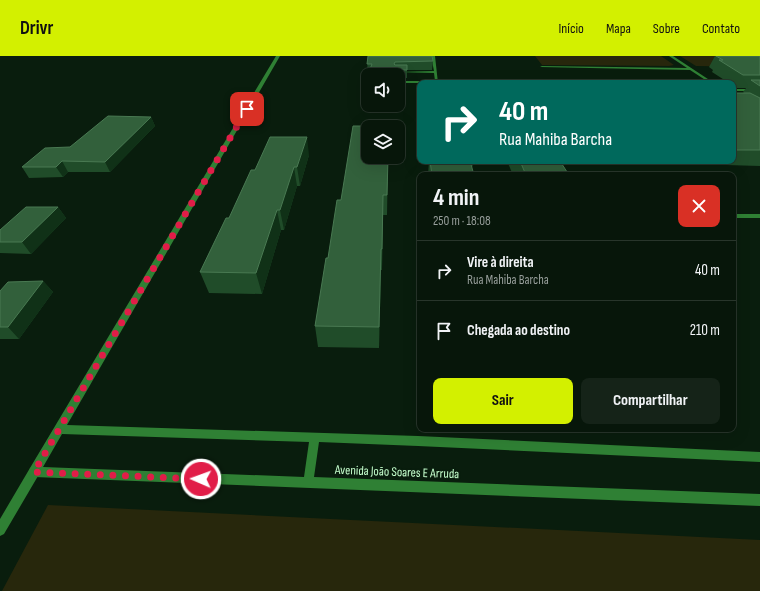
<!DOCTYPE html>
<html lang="pt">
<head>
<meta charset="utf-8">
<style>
  :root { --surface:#07160a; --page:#152318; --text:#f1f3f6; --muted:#989f9c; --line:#28352b; --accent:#d3f000 }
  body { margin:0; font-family:"Sofia Sans Condensed",sans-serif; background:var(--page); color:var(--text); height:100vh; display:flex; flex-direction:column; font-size:15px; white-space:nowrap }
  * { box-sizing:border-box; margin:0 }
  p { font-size:13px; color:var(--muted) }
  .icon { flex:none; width:22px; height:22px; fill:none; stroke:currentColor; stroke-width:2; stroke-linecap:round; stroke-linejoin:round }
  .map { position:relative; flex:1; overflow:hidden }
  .details { position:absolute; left:417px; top:116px; width:319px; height:260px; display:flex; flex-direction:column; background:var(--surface); border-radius:8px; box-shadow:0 4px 16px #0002,0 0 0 1px var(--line) }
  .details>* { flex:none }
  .guide { position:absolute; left:417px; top:24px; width:319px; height:84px; border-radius:8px; box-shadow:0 4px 16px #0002,0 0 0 1px var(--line); background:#00695c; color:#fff; overflow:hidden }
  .tools { position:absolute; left:361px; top:12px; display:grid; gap:8px }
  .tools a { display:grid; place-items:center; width:44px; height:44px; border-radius:8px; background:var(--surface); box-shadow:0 4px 16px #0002,0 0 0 1px var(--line); font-size:20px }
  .pin { position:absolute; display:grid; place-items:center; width:34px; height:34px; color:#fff; margin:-17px; border-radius:8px; box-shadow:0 2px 6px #0006 }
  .me { position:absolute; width:44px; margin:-22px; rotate:272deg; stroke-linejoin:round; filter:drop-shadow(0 0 3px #0008) }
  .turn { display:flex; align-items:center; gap:14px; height:84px; padding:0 16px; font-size:18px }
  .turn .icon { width:52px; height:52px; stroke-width:2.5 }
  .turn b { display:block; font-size:28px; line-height:34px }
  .round { display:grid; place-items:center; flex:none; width:42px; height:42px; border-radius:8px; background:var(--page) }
  .head { display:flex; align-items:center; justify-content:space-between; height:68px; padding:0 16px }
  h1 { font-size:24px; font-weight:700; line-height:30px }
  .button { display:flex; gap:8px; margin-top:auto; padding:8px 16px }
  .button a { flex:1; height:46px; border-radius:8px; background:var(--accent); color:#111; font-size:16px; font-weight:700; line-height:46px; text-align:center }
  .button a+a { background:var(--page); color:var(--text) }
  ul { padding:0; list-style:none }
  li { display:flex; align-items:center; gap:12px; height:60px; padding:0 16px; border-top:1px solid var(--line) }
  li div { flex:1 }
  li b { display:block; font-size:15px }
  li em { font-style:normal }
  header { display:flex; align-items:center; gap:24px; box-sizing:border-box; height:56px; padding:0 20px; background:var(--accent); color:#111 }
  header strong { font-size:19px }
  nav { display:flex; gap:22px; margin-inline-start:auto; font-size:14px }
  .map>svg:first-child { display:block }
  .green { fill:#27270c }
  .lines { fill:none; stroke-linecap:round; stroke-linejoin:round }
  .service { fill:#2f8034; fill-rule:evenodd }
  .minor { fill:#2f8034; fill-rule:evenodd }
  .tertiary { fill:#2f8034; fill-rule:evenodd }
  .wall { fill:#204c29 }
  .shaded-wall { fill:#103117 }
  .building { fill:#32603b; stroke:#497952 }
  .route { stroke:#e11d48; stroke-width:7; stroke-dasharray:0 12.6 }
  .labels { text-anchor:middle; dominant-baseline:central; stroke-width:4; stroke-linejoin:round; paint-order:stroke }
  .near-street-label { font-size:13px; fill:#c5ffcd; stroke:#091d0d }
</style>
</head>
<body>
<header>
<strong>Drivr</strong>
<nav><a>Início</a><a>Mapa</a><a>Sobre</a><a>Contato</a></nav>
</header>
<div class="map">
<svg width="760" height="535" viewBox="0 0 760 535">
  <rect width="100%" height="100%" fill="#091d0d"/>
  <path class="green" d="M535,0H661L674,9L669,10L542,9Z
    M680,0H752L760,4V11L696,10Z
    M48,449L760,484V535H2Z"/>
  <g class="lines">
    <path class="service" d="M431,0H435L438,27H398V25H435L434,17L395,16L434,15Z
      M368,25L366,50L364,51L362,50L363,28Z"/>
    <path class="minor" d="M669,0H673L714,27H710L690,14L540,11L542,10L687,12Z
      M733,33H760V35H733Z
      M733,158H760V162H733Z
      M34,411L38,412L39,416L38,420L4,478L0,480V463L30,412Z"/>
    <path class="tertiary" d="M276,0H280L67,369L418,380L760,396V406L418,390L319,386L314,421L760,438V450L34,421L30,420L29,416L30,412ZM62,378L309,386L304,421L43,411Z"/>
  </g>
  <path class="wall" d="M368,0L433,5L432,14H407V22H398V19H371V16H367Z
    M715,0H760V110L726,109L721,105H733V37H744L743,36L746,32H736L733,29V27H729L712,16L713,14L709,11Z
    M151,61L155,70L110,116H68L63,121L29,122L22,111L70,91Z
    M309,99L300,130H297L284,174H281L262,238L209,237L200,216L229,162Z
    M388,101L387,159H383L382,214H381L379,292L318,291L315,270L328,202L341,144Z
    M429,105H474L472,112L474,119H428Z
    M507,105H560L569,119H513Z
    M58,151L66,162L31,198L0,197V174Z
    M43,225L53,236L19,283H0V235Z"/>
  <path class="shaded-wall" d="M151,61L155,70L110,116L105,106Z
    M307,81L309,99L300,130L297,111Z
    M62,105L68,116L63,121L56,111Z
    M294,111L297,130L284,174L280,154Z
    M58,151L66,162L31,198L22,186Z
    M277,154L281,174L262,238L256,217Z
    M381,193V214L379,292V271Z
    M43,225L53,236L19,283L8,271Z"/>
  <path class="building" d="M368,0H432L433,5L395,6L394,8L395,9H407V14L370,13L372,8H367Z
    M716,0H760V19H743L719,4H723Z
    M751,24H760V30Z
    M733,37H750L760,42V94H736L733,92Z
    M108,60L151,61L105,106L62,105L56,111H22L45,92L70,91Z
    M353,70H388V71H368V101H388L387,139H383L382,193H381L379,271L315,270L326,202H328L337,144H341Z
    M270,81H307L297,111H294L280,154H277L256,217L200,216L226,162H229L251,114H255Z
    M430,105H470L474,119H432Z
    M520,105H560L569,119H526Z
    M26,151H58L22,186H0V174Z
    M43,225L8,271H0V235L8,226Z"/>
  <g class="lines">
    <path class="route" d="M201,423L34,416L247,53"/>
  </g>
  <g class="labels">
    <g class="near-street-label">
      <text transform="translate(397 416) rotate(2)">Avenida João Soares E Arruda</text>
    </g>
  </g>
</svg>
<div class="tools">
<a><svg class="icon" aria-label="sound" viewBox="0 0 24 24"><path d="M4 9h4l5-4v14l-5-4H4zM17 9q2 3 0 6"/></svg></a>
<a><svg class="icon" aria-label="layers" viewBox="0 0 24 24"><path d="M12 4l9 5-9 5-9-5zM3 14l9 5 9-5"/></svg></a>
</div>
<div class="pin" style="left:247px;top:53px;background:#d93025"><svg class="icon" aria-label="arrive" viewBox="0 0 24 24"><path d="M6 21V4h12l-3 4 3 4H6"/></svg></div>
<svg class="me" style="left:201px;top:423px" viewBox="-20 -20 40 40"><circle r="17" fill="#e11d48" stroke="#fff" stroke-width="3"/><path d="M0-11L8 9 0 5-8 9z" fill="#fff"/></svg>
<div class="guide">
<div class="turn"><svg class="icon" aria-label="right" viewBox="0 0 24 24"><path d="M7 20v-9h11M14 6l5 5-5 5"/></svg><div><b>40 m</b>Rua Mahiba Barcha</div></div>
</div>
<section class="details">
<div class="head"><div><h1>4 min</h1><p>250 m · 18:08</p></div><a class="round" style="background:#d93025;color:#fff"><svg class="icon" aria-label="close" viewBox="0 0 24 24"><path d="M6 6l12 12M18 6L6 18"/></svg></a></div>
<ul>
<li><svg class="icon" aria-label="right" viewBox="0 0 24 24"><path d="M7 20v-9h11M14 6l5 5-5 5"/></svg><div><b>Vire à direita</b><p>Rua Mahiba Barcha</p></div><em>40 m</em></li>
<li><svg class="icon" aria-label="arrive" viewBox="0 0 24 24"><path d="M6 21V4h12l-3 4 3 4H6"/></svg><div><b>Chegada ao destino</b></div><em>210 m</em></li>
</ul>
<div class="button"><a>Sair</a><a>Compartilhar</a></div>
</section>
</div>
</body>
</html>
